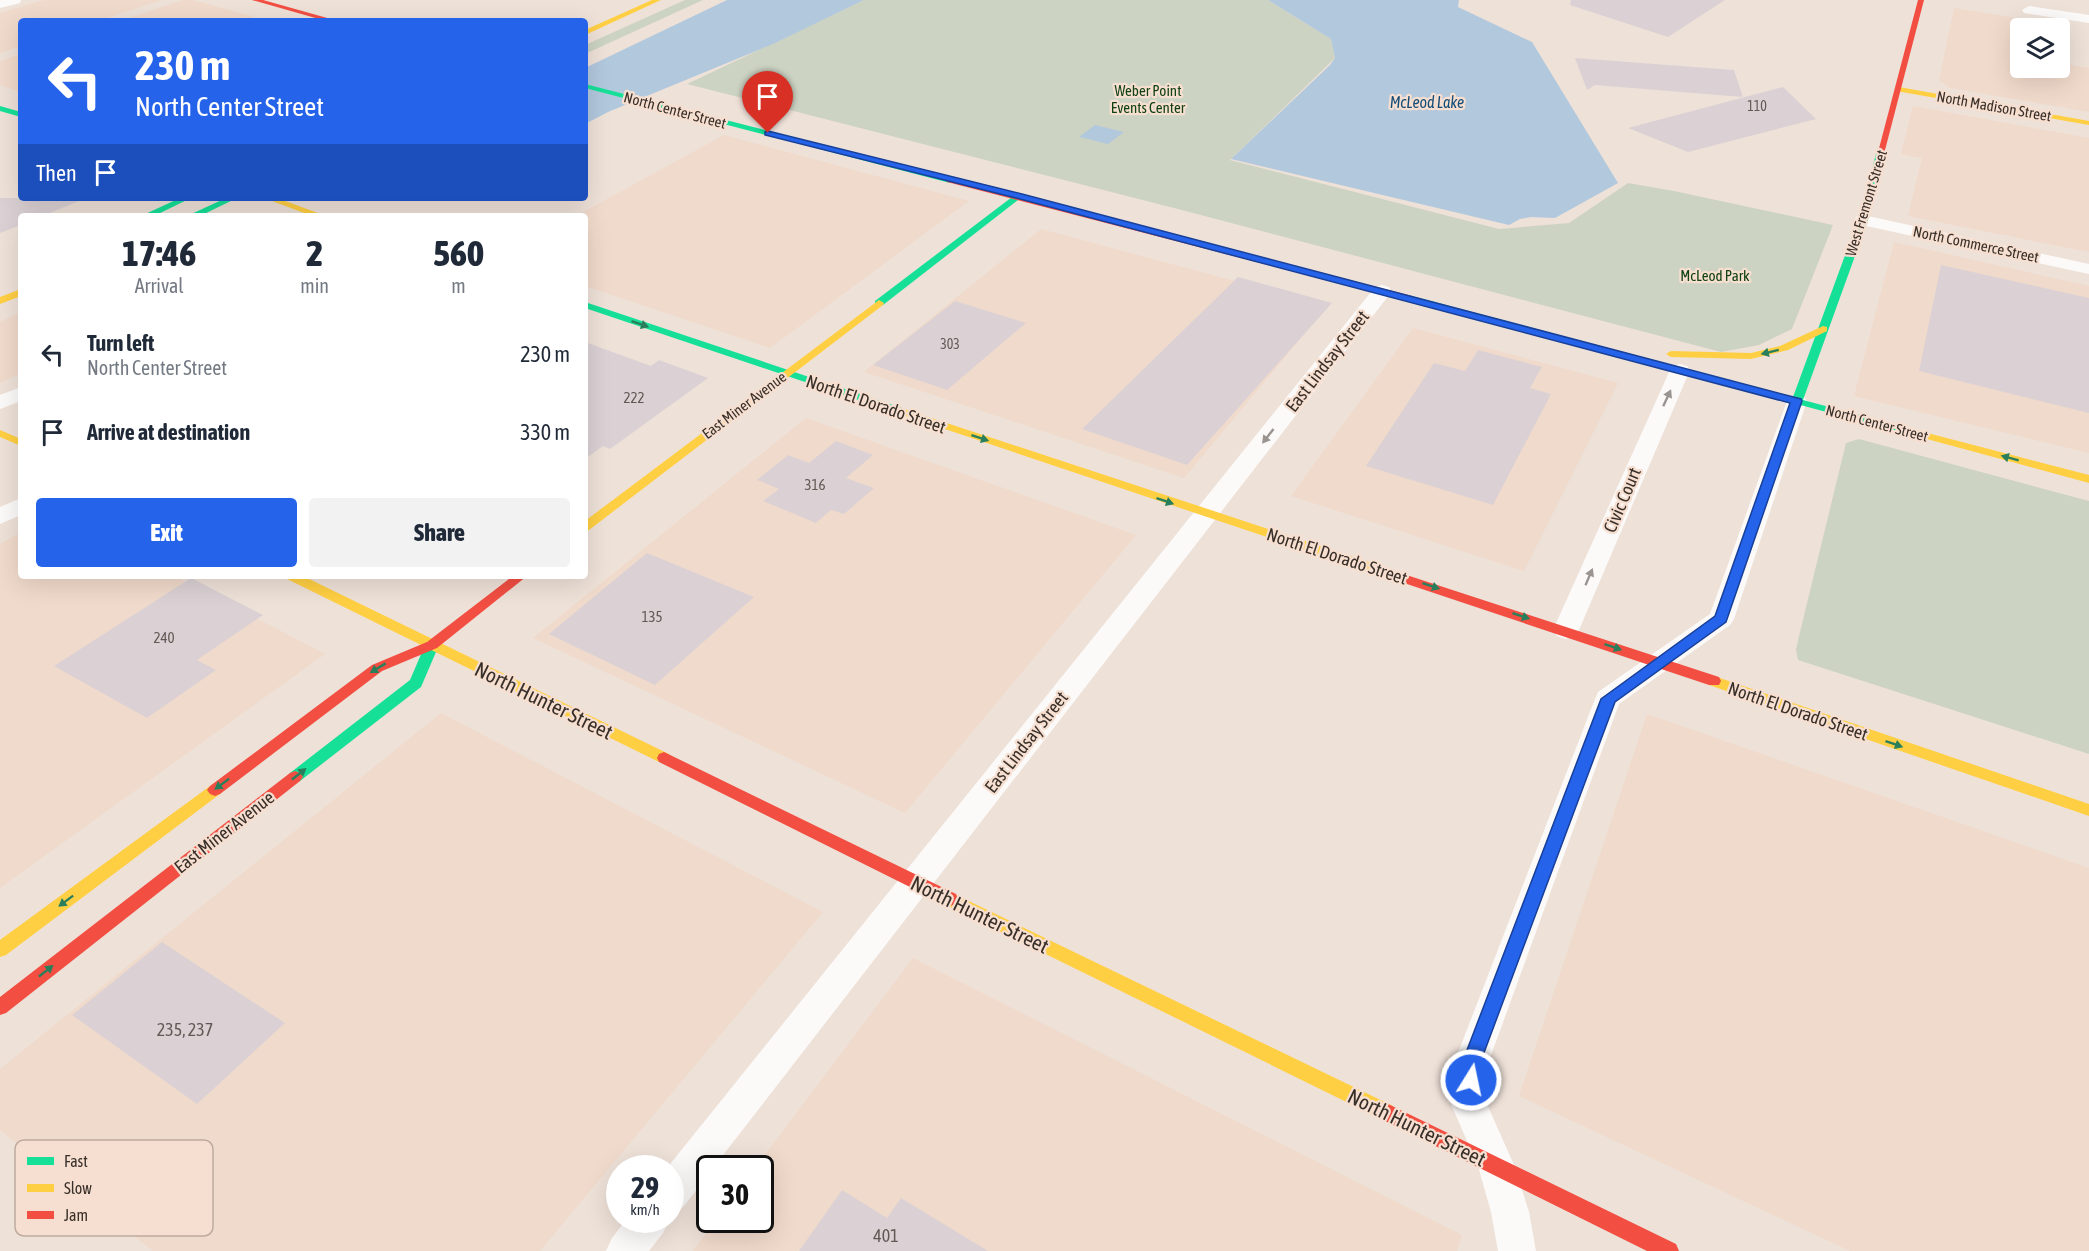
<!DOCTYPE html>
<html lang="en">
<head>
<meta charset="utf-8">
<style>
  :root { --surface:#fff; --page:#f2f2f3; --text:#1f2937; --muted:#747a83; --accent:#2563eb }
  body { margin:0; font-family:"Asap Condensed",sans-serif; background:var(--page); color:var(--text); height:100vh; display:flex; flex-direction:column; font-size:22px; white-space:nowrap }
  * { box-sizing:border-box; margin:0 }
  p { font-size:20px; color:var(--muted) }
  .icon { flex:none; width:33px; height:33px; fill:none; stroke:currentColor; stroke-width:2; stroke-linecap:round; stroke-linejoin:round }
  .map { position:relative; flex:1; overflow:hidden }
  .drawer { position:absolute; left:18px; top:213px; width:570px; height:366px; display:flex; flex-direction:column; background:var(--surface); border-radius:6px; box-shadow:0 6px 24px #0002 }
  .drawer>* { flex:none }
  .hud { position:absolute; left:18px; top:18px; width:570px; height:183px; border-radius:6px; box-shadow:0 6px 24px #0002; background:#2563eb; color:#fff; overflow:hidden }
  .buttons { position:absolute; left:2010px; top:18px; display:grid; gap:12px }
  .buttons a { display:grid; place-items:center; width:60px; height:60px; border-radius:6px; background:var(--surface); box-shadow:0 6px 24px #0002; font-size:30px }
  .speed { position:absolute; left:606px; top:1155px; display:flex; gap:12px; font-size:30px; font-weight:700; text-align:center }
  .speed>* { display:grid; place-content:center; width:78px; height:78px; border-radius:50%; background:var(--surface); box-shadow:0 6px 24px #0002; line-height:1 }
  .speed small { font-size:15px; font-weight:400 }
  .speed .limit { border:3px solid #111; border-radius:9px; background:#fff; color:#111 }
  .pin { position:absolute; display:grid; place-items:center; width:51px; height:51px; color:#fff; margin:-62px -26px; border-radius:50% 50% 50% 0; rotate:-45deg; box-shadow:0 0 6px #0007 }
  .pin .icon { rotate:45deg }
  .me { position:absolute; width:66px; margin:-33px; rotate:10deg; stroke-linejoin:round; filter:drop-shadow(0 0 4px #0008) }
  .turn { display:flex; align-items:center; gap:21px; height:126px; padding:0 18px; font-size:27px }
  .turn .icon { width:78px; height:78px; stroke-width:2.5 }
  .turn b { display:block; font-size:42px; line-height:51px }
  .then { display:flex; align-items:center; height:57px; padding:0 18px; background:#0003; gap:12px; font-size:22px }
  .eta { display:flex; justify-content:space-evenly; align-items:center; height:102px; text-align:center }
  .eta b { font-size:36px; font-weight:800; line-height:42px }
  .cta { display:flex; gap:12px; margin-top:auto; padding:12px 18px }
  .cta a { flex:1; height:69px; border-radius:6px; background:var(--accent); color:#fff; font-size:24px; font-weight:800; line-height:69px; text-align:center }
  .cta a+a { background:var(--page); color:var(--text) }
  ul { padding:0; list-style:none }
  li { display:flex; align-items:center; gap:18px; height:78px; padding:0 18px }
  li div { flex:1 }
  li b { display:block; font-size:22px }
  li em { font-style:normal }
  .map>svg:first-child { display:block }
  .built { fill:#f0dacb }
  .green { fill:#cdd3c3 }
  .water { fill:#b2c8dd }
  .building { fill:#dbd1d4 }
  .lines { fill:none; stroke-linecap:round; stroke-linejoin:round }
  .street { fill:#fcfaf9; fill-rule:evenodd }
  .fast { fill:#16e098; fill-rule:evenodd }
  .slow { fill:#ffcf43; fill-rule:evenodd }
  .jam { fill:#f24e42; fill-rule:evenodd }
  .oneway { fill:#297f5b }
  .oneway2 { fill:#9a9491 }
  .route { fill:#2563eb; stroke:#184099; stroke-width:1.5 }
  .labels { text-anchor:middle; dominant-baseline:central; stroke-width:4.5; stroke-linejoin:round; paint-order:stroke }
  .far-number-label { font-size:14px; fill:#625956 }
  .far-park-label { font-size:15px; fill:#0f4112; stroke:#f6dfd0 }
  .far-street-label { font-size:15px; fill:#382f29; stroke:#f6dfd0 }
  .number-label { font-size:15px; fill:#625956 }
  .far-water-label { font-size:16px; font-style:italic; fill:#134c77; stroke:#f6dfd0 }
  .street-label { font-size:18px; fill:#382f29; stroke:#f6dfd0 }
  .near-number-label { font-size:18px; fill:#625956 }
  .near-street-label { font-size:21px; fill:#382f29; stroke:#f6dfd0 }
  .key { fill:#f6dfd0; stroke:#bdaa9e; stroke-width:1.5 }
  .key-label { font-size:16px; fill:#382f29 }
</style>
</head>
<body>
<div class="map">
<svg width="2089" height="1251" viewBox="0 0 2089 1251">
  <rect width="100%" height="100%" fill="#eee1d8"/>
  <path class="built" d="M44,0H162L98,21H21V46L0,53V13Z
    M183,0H193L255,17L243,21H120Z
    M1954,8L2022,19L2017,56L2020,57V68H2060V63L2089,68V112L1950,88L1939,80Z
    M21,54V92L0,85V61Z
    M1913,106L2089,138V252L1908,216L1922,158L1901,154Z
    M724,135L969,201L770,348L585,286V216H576Z
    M1041,229L1328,306L1184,478L864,372Z
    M1894,242L2089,286V453L1854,396Z
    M21,312V373L0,383V322Z
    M1413,328L1618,383L1524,571L1291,496Z
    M806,418L1136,535L905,813L533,638Z
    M21,532V576H175L325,654L0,888V544Z
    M441,713L823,912L540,1251H153L0,1130V1069Z
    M1647,714L2089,868V1251H1850L1519,1096Z
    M913,958L1462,1235L1457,1251H693L717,1220H760V1168H755Z"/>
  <path class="green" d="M685,0H703L585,54V45Z
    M864,0H1268L1331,39L1335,58L1230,160L1499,229L1569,223L1628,183L1674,191L1833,225L1792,329L1759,345L1721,352L1174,208L687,84Z
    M1859,439L2089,501V754L1798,660L1796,650L1799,636L1846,443Z"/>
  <path class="water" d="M727,0H864L773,44L608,112L585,124V68Z
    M1268,0H1459L1458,7L1532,42L1618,183L1555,218L1531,217L1520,219L1509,225L1231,159L1330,65L1335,58L1331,39Z
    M1095,125L1124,132L1108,144L1079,137Z"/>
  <path class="building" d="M1571,0H1725L1668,37L1570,5Z
    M1575,58L1734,70L1743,97L1595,85L1587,90Z
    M1783,87L1816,119L1688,152L1628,128Z
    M0,198H84V199L42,216H21V225L0,233Z
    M1941,265L2089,298V413L1919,371Z
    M1238,277L1332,303L1187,465L1082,429Z
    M955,301L1026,323L947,390L873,365Z
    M585,342L651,366L659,360L708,378L610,449L603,446L585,459Z
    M1478,350L1542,367L1530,388L1551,394L1493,505L1366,466L1434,363L1465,371Z
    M836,441L873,455L846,478L874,488L844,514L831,510L816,523L763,501L779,489L757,480L788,455L809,463Z
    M647,553L754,597L655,685L549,634Z
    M191,578L263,615L197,660L216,670L147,718L54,666Z
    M162,942L285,1023L197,1104L72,1015Z
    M842,1190L887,1218L901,1198L988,1251H799Z"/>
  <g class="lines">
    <path class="street" d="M0,0H21L20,3L0,8Z
      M2029,6L2089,15V23L2024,13L2022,10Z
      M1863,215L2089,264V274L1857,224L1854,220L1857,216Z
      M1382,285L1389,287L1391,291L1389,295L713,1168H710V1173L683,1207L670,1212V1168H667L1375,287Z
      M1680,364L1687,366L1690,370L1579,630L1575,636L1566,639L1557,636L1553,630L1670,370L1673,366Z
      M21,387V401L0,409V395Z
      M1797,395L1804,397L1807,401L1734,619L1730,625L1619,704L1490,1058L1486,1102L1514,1165L1529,1212L1536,1251H1498L1491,1212L1478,1166L1450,1102L1456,1058L1595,699L1598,692L1710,614L1787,401L1790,397Z
      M21,498V515L0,524V507Z
      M626,1220H669L663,1233L649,1251H606L612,1238Z"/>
    <path class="fast" d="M585,84L953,178L954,180L950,183L585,88Z
      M0,106L21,112V117L0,111Z
      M1880,151L1884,154L1868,220L1803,400L1920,431V435H1912L1403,298L1408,295L1412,296L1793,397L1858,220L1876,154Z
      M1016,194L1023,196L883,305H875V301Z
      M180,198H191L154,216H141Z
      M226,198H237L200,216H187Z
      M585,302L902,408L904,410L898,413L894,412L585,308Z
      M432,640L439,645L421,687L300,781L295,783L290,781L287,777L290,773L410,680L425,645Z"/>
    <path class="slow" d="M652,0H661L585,35V30Z
      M1899,87L2089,121V125L1896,91L1895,89Z
      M264,198H277L326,216H312Z
      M21,289V296L0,304V297Z
      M879,300L884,303L883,305L589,530L585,531V521Z
      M1823,326L1827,327V331L1788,350L1751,359L1671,357L1666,354L1671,351L1751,353L1780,346Z
      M898,407L1387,568L1388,571L1382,575L1377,574L894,412L892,410Z
      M0,430L21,439V446L0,437Z
      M1916,430L2089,475V483L1912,435L1910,433Z
      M286,576H303L669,754L671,758L669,762H659L287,579Z
      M1714,676L2089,804V816L1709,685L1707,681L1709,677Z
      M215,784L220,786L223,790L220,794L6,955L0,957V940L210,786Z
      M950,892L1393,1106L1395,1112L1393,1118L1386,1121L1379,1118L944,904L942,899L944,894Z"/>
    <path class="jam" d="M252,0H263L338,21H326Z
      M1918,0H1924L1884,154L1877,156Z
      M950,177L1412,296L1413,298L1408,301L1404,300L947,182L946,180Z
      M1382,567L1719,677L1721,681L1719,685H1709L1377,574L1376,571Z
      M513,576H527L437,648L382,671L220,794L215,796L210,794L207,790L210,786L372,665L427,642Z
      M664,752L956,894L958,899L956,904L950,906L944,904L659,762L657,758L659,754Z
      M295,771L300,773L303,777L300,781L6,1013L0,1015V997L290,773Z
      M1386,1103L1676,1244L1679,1251H1647L1379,1118L1377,1112L1379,1106Z"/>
  </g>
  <defs><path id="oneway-solid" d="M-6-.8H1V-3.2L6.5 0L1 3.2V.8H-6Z" transform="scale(1.5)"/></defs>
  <g class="oneway">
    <use href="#oneway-solid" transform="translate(640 324) rotate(19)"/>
    <use href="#oneway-solid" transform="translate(1770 352) rotate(166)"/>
    <use href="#oneway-solid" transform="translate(980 438) rotate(18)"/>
    <use href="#oneway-solid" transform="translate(2010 458) rotate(-165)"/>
    <use href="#oneway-solid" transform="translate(1165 501) rotate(19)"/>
    <use href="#oneway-solid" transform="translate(1431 586) rotate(18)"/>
    <use href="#oneway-solid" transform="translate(1521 616) rotate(18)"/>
    <use href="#oneway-solid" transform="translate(1613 647) rotate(19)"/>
    <use href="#oneway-solid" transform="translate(378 668) rotate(149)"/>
    <use href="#oneway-solid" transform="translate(1894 744) rotate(19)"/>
    <use href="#oneway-solid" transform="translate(299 774) rotate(-38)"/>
    <use href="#oneway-solid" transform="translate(222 784) rotate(143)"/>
    <use href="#oneway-solid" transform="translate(66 901) rotate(143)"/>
    <use href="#oneway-solid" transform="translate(46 971) rotate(-38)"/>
  </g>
  <g class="oneway2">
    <use href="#oneway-solid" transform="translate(1667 398) rotate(-65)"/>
    <use href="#oneway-solid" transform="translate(1268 436) rotate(128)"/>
    <use href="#oneway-solid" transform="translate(1589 577) rotate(-67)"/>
  </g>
  <path class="route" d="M768,131L1022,194L1801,399L1802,401L1726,622L1615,702L1482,1058L1477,1086L1471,1089L1464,1086L1462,1080L1464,1058L1601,699L1715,616L1790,403L1016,198L765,135V132Z"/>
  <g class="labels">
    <g class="far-number-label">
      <text x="1757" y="106">110</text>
      <text x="950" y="344">303</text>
    </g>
    <g class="far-park-label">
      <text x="1148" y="90">Weber Point<tspan x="1148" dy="17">Events Center</tspan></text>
      <text x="1715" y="275">McLeod Park</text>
    </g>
    <g class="far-street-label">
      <text transform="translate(1994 106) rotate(10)">North Madison Street</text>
      <text transform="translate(675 110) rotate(15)">North Center Street</text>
      <text transform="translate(1866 203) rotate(-73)">West Fremont Street</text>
      <text transform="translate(1976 244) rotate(12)">North Commerce Street</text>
      <text transform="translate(744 405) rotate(-37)">East Miner Avenue</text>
      <text transform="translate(1877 423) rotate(15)">North Center Street</text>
    </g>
    <g class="number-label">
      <text x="634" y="397">222</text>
      <text x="815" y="484">316</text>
      <text x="652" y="616">135</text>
      <text x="164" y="637">240</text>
    </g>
    <g class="far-water-label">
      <text x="1427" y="102">McLeod Lake</text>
    </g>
    <g class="street-label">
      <text transform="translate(1327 361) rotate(-52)">East Lindsay Street</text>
      <text transform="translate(876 404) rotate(19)">North El Dorado Street</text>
      <text transform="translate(1622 500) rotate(-67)">Civic Court</text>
      <text transform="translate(1337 556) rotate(18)">North El Dorado Street</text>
      <text transform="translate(1798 711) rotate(19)">North El Dorado Street</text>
      <text transform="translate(1026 742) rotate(-52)">East Lindsay Street</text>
      <text transform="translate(224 832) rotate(-38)">East Miner Avenue</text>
    </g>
    <g class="near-number-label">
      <text x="185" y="1029">235, 237</text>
      <text x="886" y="1235">401</text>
    </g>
    <g class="near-street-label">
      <text transform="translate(544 700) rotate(26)">North Hunter Street</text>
      <text transform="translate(980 914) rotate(26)">North Hunter Street</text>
      <text transform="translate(1417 1127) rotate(26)">North Hunter Street</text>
    </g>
  </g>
  <rect x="15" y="1140" width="198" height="96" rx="9" class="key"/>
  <rect x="27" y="1157" width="27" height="8" fill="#16e098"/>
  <rect x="27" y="1184" width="27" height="8" fill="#ffcf43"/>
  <rect x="27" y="1211" width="27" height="8" fill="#f24e42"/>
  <g class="key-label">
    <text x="64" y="1167">Fast</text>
    <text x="64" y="1194">Slow</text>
    <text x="64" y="1221">Jam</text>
  </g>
</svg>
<div class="buttons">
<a><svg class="icon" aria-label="layers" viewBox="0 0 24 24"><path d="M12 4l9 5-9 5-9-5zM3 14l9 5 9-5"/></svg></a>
</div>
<div class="speed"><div>29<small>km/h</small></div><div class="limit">30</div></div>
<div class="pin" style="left:768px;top:133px;background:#d93025"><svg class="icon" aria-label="arrive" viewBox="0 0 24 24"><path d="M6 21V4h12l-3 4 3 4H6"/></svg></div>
<svg class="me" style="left:1471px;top:1080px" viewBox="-20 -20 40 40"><circle r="17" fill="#2563eb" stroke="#fff" stroke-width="3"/><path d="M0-11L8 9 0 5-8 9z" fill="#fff"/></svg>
<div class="hud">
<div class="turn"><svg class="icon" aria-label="left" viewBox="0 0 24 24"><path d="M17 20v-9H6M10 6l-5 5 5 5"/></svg><div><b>230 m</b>North Center Street</div></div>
<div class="then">Then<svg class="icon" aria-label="arrive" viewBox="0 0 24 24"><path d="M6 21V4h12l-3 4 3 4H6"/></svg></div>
</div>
<section class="drawer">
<div class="eta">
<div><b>17:46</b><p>Arrival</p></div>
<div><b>2</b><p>min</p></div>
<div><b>560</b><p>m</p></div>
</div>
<ul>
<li><svg class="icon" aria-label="left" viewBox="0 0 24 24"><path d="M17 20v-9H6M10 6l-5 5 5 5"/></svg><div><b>Turn left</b><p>North Center Street</p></div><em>230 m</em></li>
<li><svg class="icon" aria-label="arrive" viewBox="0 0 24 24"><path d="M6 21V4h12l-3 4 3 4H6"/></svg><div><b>Arrive at destination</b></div><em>330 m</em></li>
</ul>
<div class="cta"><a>Exit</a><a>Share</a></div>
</section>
</div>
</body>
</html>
